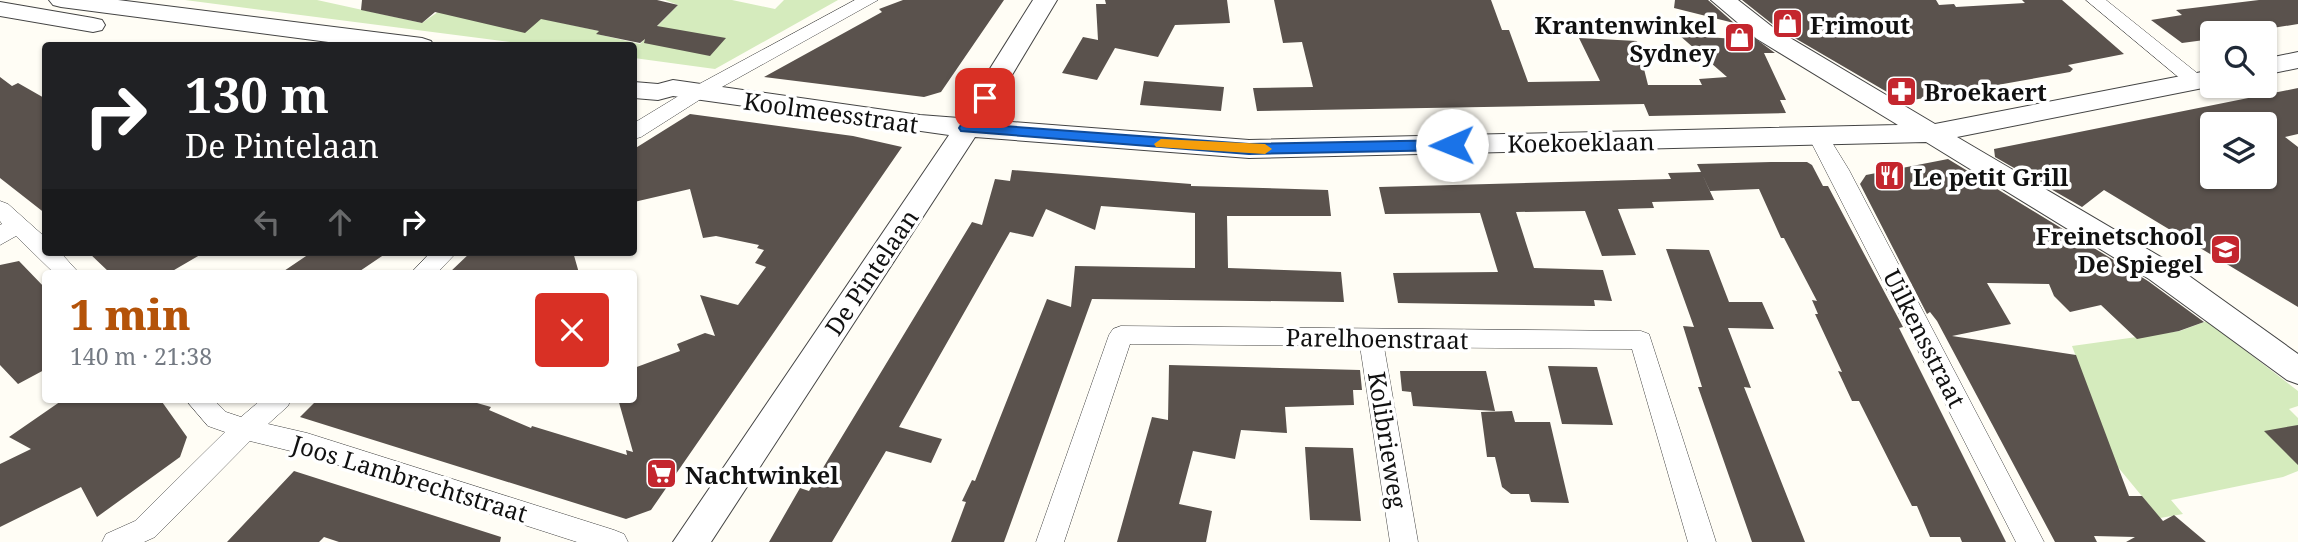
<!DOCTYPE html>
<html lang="en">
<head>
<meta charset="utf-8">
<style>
  :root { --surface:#fff; --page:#f2f2f3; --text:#1f2937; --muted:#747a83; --accent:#b45309 }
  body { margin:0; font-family:"Noto Serif",serif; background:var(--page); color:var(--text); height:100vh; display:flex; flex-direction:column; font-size:26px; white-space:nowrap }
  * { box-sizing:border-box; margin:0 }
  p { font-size:23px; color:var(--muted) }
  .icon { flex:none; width:38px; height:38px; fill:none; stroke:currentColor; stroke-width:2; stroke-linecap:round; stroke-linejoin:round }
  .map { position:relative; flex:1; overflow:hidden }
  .sheet { position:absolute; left:42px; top:270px; width:595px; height:133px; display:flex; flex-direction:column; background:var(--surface); border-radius:7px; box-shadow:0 2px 5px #0004 }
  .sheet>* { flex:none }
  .banner { position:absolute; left:42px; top:42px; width:595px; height:214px; border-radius:7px; box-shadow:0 2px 5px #0004; background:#202124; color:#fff; overflow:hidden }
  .tools { position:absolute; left:2200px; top:21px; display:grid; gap:14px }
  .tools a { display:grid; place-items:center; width:77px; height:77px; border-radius:7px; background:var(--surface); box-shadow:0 2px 5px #0004; font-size:35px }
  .pin { position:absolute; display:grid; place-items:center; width:60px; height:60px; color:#fff; margin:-30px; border-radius:14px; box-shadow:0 4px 10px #0006 }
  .me { position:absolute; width:77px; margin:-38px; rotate:269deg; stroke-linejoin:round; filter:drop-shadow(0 0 5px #0008) }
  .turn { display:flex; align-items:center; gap:24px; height:147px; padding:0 28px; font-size:32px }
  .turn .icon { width:91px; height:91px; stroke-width:2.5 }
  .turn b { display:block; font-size:49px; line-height:60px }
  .lanes { display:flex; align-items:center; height:66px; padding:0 28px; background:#0003; justify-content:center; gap:35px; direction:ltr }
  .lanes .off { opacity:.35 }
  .round { display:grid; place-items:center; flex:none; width:74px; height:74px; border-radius:7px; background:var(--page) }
  .overview { display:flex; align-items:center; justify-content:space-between; height:119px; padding:0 28px }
  h1 { font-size:42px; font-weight:800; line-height:52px; color:var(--accent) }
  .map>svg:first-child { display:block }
  .green { fill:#d5ebbd }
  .building { fill:#5a524d; fill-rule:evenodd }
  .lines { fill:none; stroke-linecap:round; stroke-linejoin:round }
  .minor-casing { stroke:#444; stroke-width:1 }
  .tertiary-casing { stroke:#444; stroke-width:2 }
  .minor { fill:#fff; fill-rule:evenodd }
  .tertiary { fill:#fff; fill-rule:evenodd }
  .route { fill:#1a73e8; stroke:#114b97; stroke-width:2 }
  .slow { fill:#f59e0b }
  .labels { text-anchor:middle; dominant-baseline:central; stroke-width:7; stroke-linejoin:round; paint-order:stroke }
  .poi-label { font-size:24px; font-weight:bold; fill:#111; stroke:#fff; text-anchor:start }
  .street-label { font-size:24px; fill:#111; stroke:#fff }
</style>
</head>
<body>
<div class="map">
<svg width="2298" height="542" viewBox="0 0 2298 542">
  <rect width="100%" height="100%" fill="#fffdf5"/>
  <path class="green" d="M185,0H317L422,23L445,7L504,10L599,31L597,34L640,44L678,5L665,0H732L775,9L784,0H838L715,69L634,58V46L534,45Z
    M2207,321L2298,391V406L2289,409L2298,418V471L2283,477L2171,500L2183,514L2160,518L2117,466L2072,346L2180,331Z"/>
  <path class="building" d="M362,0H657L678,5L657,26L726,38L710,56L644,43L645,39L640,43L596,34L599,31L541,19L525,33L435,12L422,23L361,10Z
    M903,0H1004L941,92L924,97L764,77L882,12L879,9Z
    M1105,0H1227L1230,23L1175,25L1158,57L1115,48L1097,80L1062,73L1083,37L1098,40L1096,4H1106Z
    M1274,0H1491L1502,30H1509L1528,82L1600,81L1579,38L1637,41L1648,85H1702L1699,79L1727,77L1679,35L1735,39L1737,25L1775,53H1764L1786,100H1780L1786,113L1649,116L1644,104L1257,111L1253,88L1313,87L1302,42L1283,43Z
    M1675,0H1708L1734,23L1674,8Z
    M1742,0H1936L1939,5L1954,4L1956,7L2025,3L2022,0H2062L2124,54L2068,65L2073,69L2070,72L1907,101L1899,99L1776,27Z
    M2259,0H2298V24L2241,33H2212V39L2182,43L2151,20L2182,15L2176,10Z
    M0,77L12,86L18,83L46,99V214L0,178Z
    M1144,81L1224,87L1221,111L1140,105Z
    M2298,88V134L2285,137L2298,147V307L2104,190L2082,207L1995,157L1994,149ZM2212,124H2264V177H2212Z
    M690,114L853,136L902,147L651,510L626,519L300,417L318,399H463L491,407L489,410L531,428L532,426L627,455L626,450L633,452L618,399H634V368L680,351L677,344L705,333L715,336L700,295L738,305L766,267L755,263L764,250L757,248L759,245L716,236L703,238L690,189L634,202V149Z
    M1948,159L2148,281L2204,322L2179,331L2137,339L2101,305L2070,312L2054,296L2049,284L1987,283L2011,324L1952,336L2076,355L2129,496H2142L2163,521L2174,515L2206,542H2126L2135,537L2094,536L2097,542H2055L1937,321L1930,312L1927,314L1860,184L1866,175Z
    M1771,162H1807L1812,165L1823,186H1828L1903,327L1899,328L2006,542H1962L1960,537H1930L1917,506H1912L1859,401H1852L1838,371L1842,372L1815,314H1818L1812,300L1817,301L1784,238H1781L1759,189L1710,191L1702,174L1714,200L1652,202L1654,208L1618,209L1636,255L1602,256L1585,211L1516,212L1534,268L1603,270L1612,301L1594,300L1595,306L1398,303L1393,273L1498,272L1480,213L1385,214L1379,187L1671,179L1668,173L1701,172L1697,164Z
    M1012,170L1191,184V186L1328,190L1331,216H1227L1228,268L1341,272L1344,302L1092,299L1004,542H951L966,502L962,501L972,480L975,481L1047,299L1071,307L1075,266L1195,268V213L1101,206L1095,230L1046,209L1033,237L1010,232L899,427L942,439L931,463L886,451L832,542H769L800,488L809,491L972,222L982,225L995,179L1010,181Z
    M1666,249L1709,250L1729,302H1762L1774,329L1728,328L1751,388L1744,387L1805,542H1752L1698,387H1702L1683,326L1694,327Z
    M88,252H205L169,273H110Z
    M312,252H388L357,273H281Z
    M471,252H573L579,273H449Z
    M19,261L46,289V369L18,384L0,365V265Z
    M1169,365L1360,370L1362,390H1353L1354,405L1285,407L1287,433L1241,430L1235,459L1193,451L1179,504L1212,511L1206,542H1117L1152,417L1168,420Z
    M1548,366L1597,367L1613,425L1562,424Z
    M1400,371H1486L1495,411L1413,406L1411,392L1402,391Z
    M64,399H160L187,437L180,457L97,517L81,487L0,527V464L31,449L9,437Z
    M1512,411L1515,422H1550L1569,503L1531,502L1529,494H1511L1502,487L1495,457H1487L1481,412Z
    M2298,425V465L2264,431Z
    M1305,447L1353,448L1361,521L1310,520Z
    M294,471L501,537L500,542H339L324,537L319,542H227Z"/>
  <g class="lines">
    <defs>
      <path id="minor" d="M855,0H878L704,97L641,137L634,139V123L690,89Z
        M2086,0H2106L2202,77L2205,81L2202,85H2188Z
        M1818,129L1825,131L1849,170L2044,542H2016L1808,136L1811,131Z
        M0,201L8,204L46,238V252H60L79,273H54L16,236L0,245V225L2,224L0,221Z
        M431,252H457L437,273H411Z
        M1121,326L1641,331L1649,334L1716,542H1688L1632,349L1384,347L1418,542H1390L1360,346L1130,344L1064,542H1036L1109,335L1113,329Z
        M185,399H213L226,412L241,417L262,399H291L288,406L268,424L307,433L614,530L624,534L628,542H577L307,455L250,441L155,537L144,542H102L106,534L135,521L225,432L208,426Z"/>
      <path id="tertiary" d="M49,0H118L422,38L431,41L434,46H359L61,7L53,5Z
        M1033,0H1057L985,120L1249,140L1898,125L1757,39L1711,0H1738L1775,29L1935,124L2212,70L2213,86L1957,137L2171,263L2298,354V384L2287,380L2149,279L1926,142L1249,158L975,137L711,542H673L949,135L673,96L658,100L634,98V82L658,84L673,80L920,115L959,118Z
        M0,2L93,18L102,20L105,25L102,30L93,32L0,16Z
        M2298,52V68L2264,75V59Z"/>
    </defs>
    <use href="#minor" class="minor-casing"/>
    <use href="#tertiary" class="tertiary-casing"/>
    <use href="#minor" class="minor"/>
    <use href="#tertiary" class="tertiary"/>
  </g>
  <path class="route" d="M985,93L992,98L976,124L1249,144L1452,140L1459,145L1452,150L1249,154L961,131L959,128L980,95Z"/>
  <path class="slow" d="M1161,139L1265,144L1272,149L1265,154L1156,147L1154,144Z"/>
  <defs>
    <symbol id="shop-square" viewBox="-11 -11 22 22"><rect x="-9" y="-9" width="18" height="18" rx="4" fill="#c4262e" stroke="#fff"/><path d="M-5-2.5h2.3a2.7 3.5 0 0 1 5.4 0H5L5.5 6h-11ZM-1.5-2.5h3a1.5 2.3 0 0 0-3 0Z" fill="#fff"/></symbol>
    <symbol id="pharmacy-square" viewBox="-11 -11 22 22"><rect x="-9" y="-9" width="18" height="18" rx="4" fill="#c4262e" stroke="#fff"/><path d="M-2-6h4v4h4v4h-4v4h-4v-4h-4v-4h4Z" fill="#fff"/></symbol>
    <symbol id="restaurant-square" viewBox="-11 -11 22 22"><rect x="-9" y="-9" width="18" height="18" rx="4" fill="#c4262e" stroke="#fff"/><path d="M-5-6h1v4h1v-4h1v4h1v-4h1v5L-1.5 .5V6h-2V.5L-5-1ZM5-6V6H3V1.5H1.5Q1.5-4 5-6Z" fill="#fff"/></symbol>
    <symbol id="school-square" viewBox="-11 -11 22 22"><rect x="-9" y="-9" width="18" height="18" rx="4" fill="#c4262e" stroke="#fff"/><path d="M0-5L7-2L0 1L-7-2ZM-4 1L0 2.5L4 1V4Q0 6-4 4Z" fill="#fff"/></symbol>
    <symbol id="supermarket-square" viewBox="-11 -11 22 22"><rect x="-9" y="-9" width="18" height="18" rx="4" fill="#c4262e" stroke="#fff"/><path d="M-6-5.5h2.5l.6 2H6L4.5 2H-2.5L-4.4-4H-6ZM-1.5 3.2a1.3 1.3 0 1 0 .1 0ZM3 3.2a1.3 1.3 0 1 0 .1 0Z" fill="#fff"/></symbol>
  </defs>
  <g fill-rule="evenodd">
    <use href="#shop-square" x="1770" y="6" width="35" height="35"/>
    <use href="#shop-square" x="1722" y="20" width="35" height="35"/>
    <use href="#pharmacy-square" x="1884" y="74" width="35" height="35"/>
    <use href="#restaurant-square" x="1872" y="158" width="35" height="35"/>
    <use href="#school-square" x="2208" y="232" width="35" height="35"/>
    <use href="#supermarket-square" x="644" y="456" width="35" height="35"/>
  </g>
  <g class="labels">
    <g class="poi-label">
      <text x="1716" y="24" text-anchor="end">Krantenwinkel<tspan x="1716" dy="28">Sydney</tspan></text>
      <text x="1810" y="24">Frimout</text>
      <text x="1924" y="91">Broekaert</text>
      <text x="1913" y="176">Le petit Grill</text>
      <text x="2203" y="235" text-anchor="end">Freinetschool<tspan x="2203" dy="28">De Spiegel</tspan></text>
      <text x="685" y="474">Nachtwinkel</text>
    </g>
    <g class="street-label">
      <text transform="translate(831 112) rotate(8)">Koolmeesstraat</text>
      <text transform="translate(1581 142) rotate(-1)">Koekoeklaan</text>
      <text transform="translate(871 272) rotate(-56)">De Pintelaan</text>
      <text transform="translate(1377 338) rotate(1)">Parelhoenstraat</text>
      <text transform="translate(1925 338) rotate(63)">Uilkensstraat</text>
      <text transform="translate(1388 440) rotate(81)">Kolibrieweg</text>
      <text transform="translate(410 478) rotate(17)">Joos Lambrechtstraat</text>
    </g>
  </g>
</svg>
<div class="tools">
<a><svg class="icon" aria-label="search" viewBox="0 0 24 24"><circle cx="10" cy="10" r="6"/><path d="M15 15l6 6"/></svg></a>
<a><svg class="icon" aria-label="layers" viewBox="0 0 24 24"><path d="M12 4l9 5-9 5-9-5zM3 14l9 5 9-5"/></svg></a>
</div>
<div class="pin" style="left:985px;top:98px;background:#d93025"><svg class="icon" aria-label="arrive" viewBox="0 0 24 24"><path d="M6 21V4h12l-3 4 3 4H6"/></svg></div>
<svg class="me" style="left:1452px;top:145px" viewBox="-20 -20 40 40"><circle r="19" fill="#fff"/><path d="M0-13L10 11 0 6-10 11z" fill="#1a73e8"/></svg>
<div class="banner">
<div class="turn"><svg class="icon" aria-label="right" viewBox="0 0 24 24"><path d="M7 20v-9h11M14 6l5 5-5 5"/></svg><div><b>130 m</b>De Pintelaan</div></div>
<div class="lanes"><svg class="icon off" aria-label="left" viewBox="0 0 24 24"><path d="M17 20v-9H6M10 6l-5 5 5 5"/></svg><svg class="icon off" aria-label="ahead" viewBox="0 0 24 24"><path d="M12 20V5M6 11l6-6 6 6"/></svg><svg class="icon" aria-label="right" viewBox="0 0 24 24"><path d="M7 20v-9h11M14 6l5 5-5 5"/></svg></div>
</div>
<section class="sheet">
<div class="overview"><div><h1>1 min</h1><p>140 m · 21:38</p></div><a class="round" style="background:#d93025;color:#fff"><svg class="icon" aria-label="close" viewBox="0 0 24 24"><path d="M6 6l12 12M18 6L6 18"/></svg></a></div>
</section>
</div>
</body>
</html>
